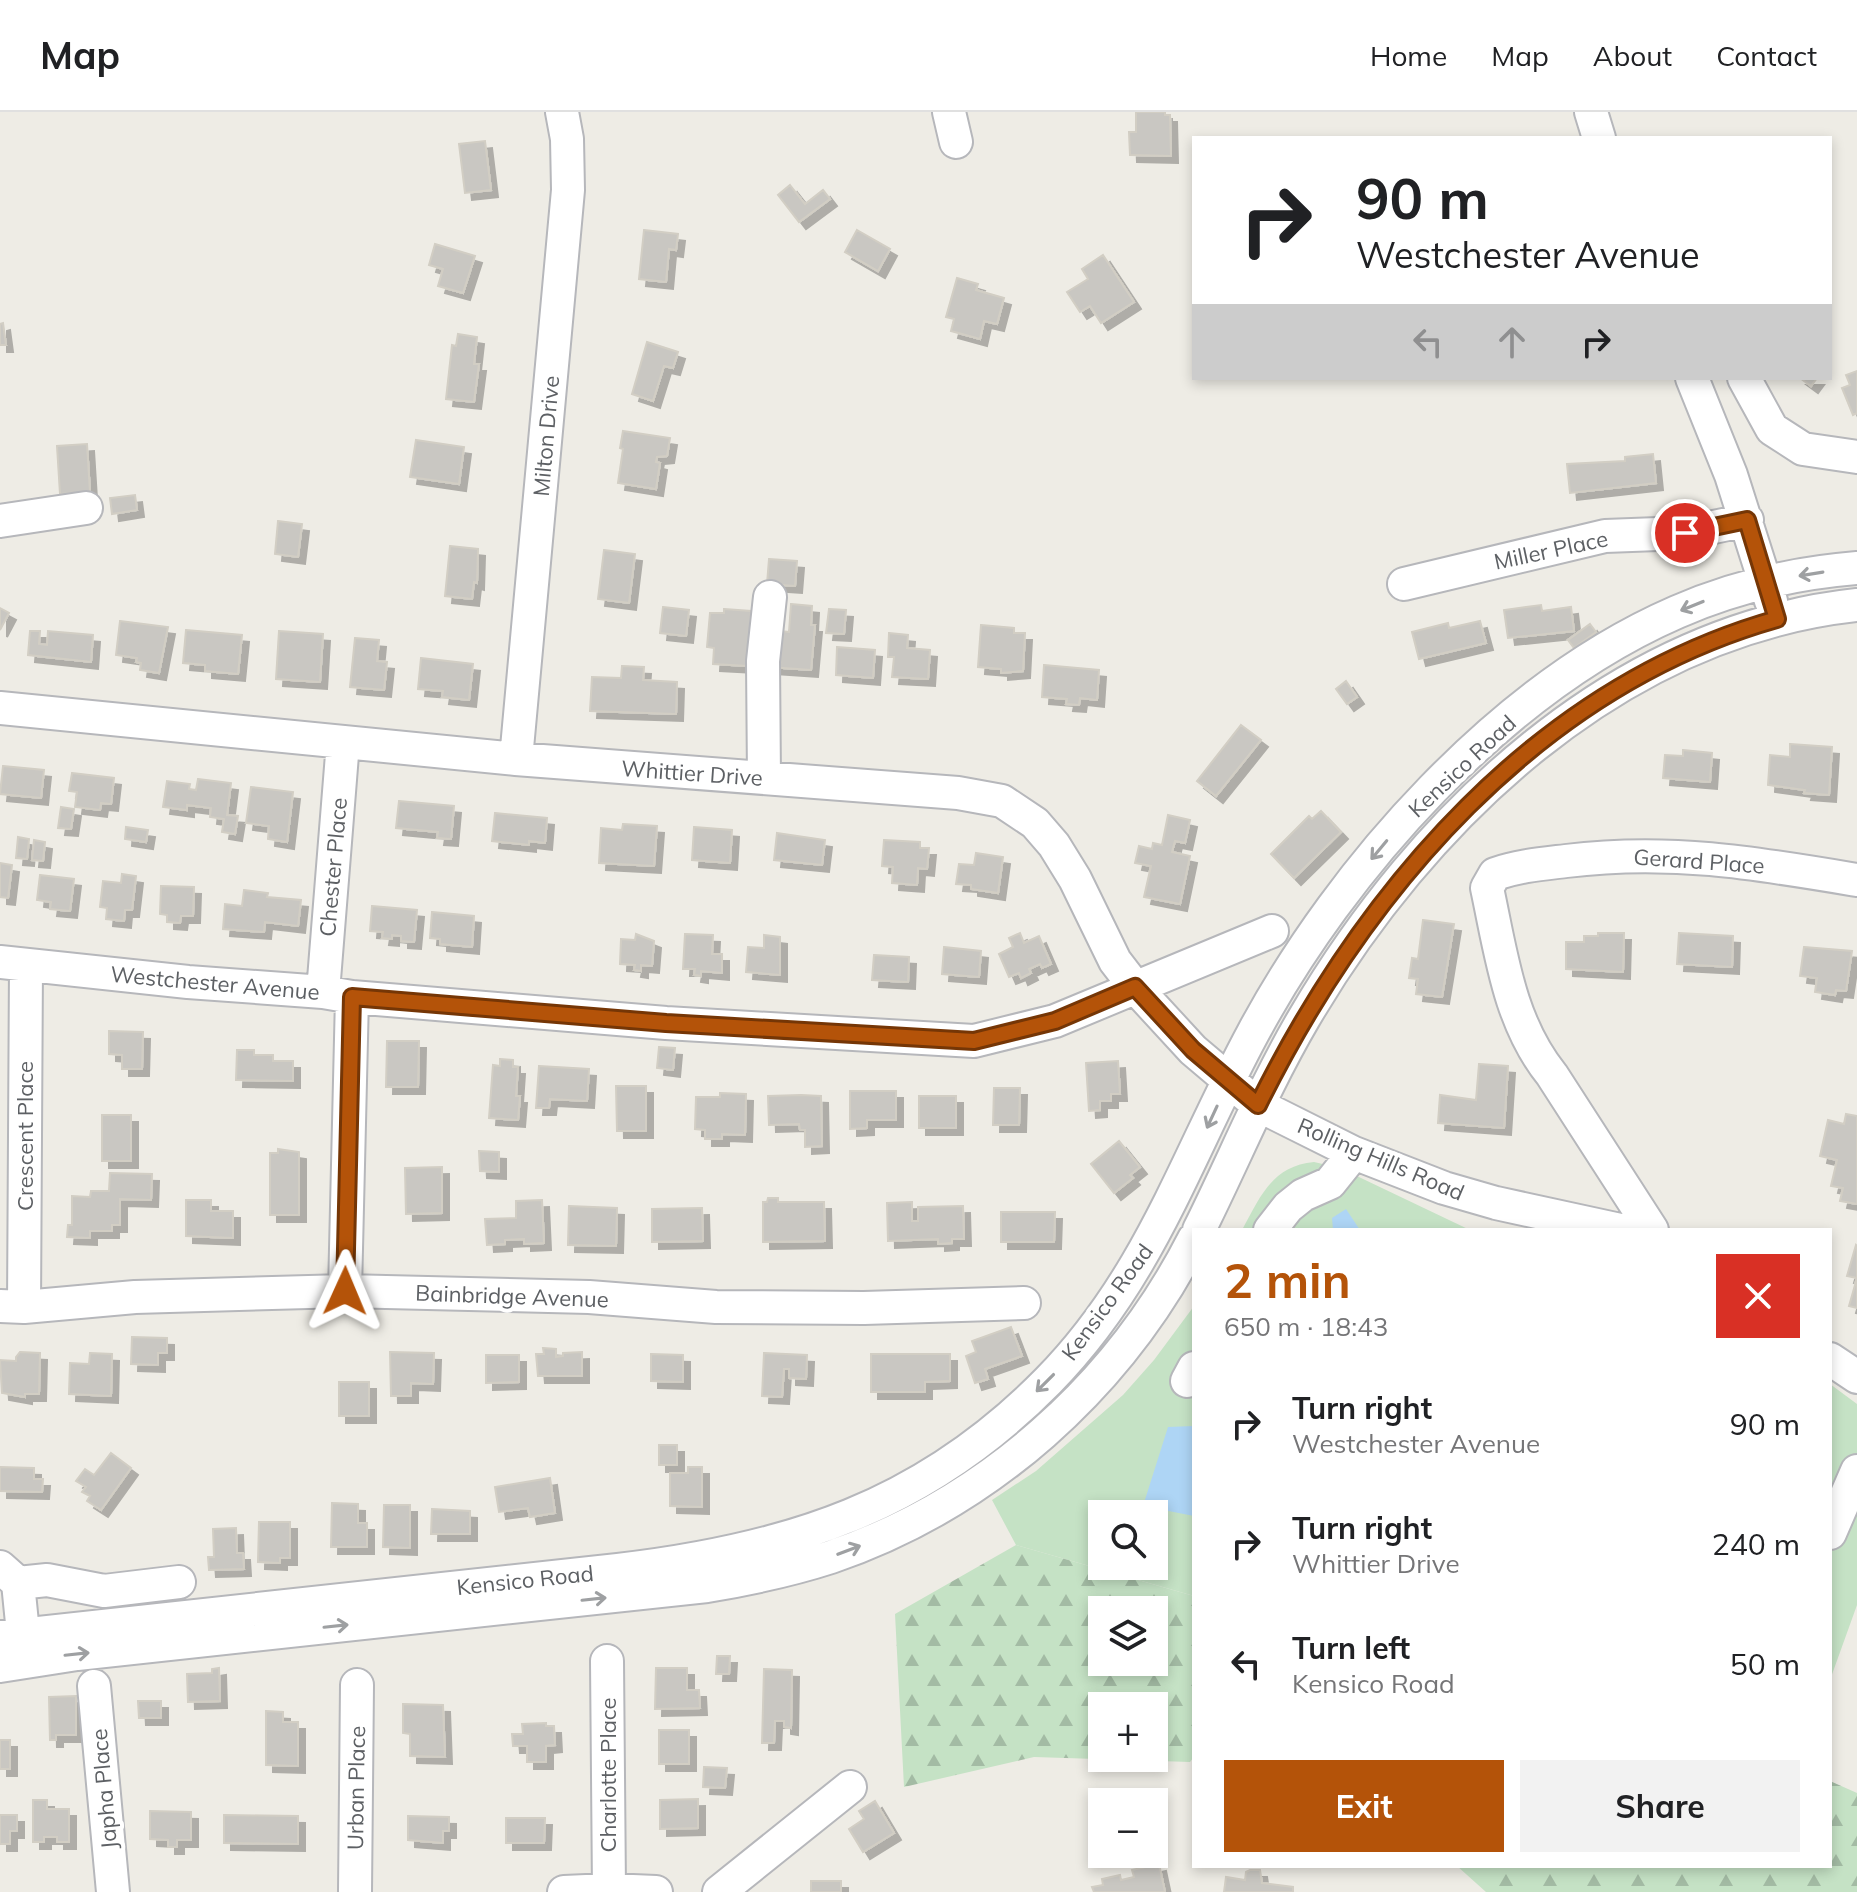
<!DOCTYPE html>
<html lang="en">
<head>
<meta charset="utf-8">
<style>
  :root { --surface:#fff; --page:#f2f2f2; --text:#202124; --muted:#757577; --line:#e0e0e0; --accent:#b45309 }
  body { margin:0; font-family:Mulish,sans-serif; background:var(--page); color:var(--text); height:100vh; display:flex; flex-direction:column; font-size:30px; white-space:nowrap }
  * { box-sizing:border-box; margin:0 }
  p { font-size:26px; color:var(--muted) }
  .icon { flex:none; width:44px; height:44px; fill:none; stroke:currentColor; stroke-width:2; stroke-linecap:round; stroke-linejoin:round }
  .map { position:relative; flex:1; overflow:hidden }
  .details { position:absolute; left:1192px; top:1116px; width:640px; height:640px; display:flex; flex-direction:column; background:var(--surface); border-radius:0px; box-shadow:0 4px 12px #0003 }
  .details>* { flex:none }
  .guide { position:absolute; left:1192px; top:24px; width:640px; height:244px; border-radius:0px; box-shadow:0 4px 12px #0003; background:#fff; color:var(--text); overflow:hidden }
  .controls { position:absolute; left:1088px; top:1388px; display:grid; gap:16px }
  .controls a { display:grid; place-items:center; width:80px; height:80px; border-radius:0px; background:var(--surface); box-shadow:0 4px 12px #0003; font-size:40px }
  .pin { position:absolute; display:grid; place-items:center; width:68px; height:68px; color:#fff; margin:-34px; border:4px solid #fff; border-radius:50%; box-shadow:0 2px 8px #0007 }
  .me { position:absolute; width:88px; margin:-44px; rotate:1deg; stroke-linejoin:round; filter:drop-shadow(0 0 6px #0008) }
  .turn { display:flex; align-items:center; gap:28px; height:168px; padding:0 32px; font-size:36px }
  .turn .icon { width:104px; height:104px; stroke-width:2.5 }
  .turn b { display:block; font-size:56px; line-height:68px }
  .lanes { display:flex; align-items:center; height:76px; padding:0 32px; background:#0003; justify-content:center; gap:40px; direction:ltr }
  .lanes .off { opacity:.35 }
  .round { display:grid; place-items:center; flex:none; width:84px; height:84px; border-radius:0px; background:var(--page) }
  .headline { display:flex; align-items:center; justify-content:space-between; height:136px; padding:0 32px }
  h1 { font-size:48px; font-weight:700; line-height:60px; color:var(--accent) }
  .button { display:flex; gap:16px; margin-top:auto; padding:16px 32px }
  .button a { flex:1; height:92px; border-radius:0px; background:var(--accent); color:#fff; font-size:32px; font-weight:700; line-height:92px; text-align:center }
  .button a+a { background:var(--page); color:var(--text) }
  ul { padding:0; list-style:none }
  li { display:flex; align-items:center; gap:24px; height:120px; padding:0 32px }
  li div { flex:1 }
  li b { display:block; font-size:30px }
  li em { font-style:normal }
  header { display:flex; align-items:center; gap:48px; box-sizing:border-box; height:112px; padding:0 40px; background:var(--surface); border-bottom:2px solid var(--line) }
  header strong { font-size:38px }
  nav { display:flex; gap:44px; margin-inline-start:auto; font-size:28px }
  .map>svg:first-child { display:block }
  .green { fill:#c5e2c5; fill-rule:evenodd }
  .forest { fill:url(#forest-firs); fill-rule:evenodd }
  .water { fill:#aed5f5 }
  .building { fill:#c9c7c2; stroke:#d2cec4; stroke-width:2; filter:url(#shadow) }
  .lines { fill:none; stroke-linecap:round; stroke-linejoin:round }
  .minor-casing { stroke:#b6b7bb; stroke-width:36 }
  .minor { stroke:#fff; stroke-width:32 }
  .oneway { stroke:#9ea0a2 }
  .route-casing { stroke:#753606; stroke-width:20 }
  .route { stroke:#b45309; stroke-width:14 }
  .labels { text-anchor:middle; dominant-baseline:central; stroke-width:8; stroke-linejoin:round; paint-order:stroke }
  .street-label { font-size:22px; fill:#5d6064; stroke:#fff }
</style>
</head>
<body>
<header>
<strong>Map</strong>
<nav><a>Home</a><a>Map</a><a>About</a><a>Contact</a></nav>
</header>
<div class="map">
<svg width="1857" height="1780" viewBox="0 0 1857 1780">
  <defs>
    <pattern id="forest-firs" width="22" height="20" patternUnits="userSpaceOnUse" patternTransform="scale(2)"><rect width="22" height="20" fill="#c5e2c5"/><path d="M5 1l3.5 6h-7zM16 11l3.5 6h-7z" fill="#a3bba4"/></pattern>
    <filter id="shadow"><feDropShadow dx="7" dy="7" stdDeviation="0" flood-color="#0004"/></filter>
  </defs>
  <rect width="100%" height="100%" fill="#eeece5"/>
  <path class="green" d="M1314,1050L1340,1056L1470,1118H1242C1260,1085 1272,1054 1314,1050Z
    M1194,1194V1484L1016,1433L992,1388L1036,1359L1123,1283L1154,1248ZM1102,1402H1154V1454H1102Z
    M1830,1272L1857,1292V1493L1830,1568Z"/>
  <path class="forest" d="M1016,1433L1194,1484V1645L1190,1650L1034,1645L904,1675L895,1502ZM1102,1498H1154V1550H1102ZM1102,1594H1154V1646H1102Z
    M1830,1669L1857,1681V1780H1486L1457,1754H1830Z"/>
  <path class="water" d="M1346,1097L1360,1118H1333L1332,1106Z
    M1194,1314V1404L1143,1394L1168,1315Z"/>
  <path class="building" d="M1136,0H1165V3H1170L1171,44L1130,43L1129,20H1136Z
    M485,29L491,78L465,81L459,32Z
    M790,73L805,92L823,78L830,87L799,110L778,83Z
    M644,118L678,122L676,138L669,137L666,170L639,167Z
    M857,118L890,137L878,159L845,140Z
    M435,132L475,144L463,181L438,174L443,157L429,153Z
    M1103,143L1134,190L1101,211L1090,194L1080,200L1067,180L1088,167L1082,157Z
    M957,166L978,172L976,178L1004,186L997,212L984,209L980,227L951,219L954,207L946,205Z
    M3,211L6,233H0V212Z
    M458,222L477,225L474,252H479L474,290L446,287L452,233L456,234Z
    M647,230L678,240L673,256L664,254L653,289L632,282Z
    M1857,259V301L1853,303L1842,276L1850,273L1846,263Z
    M1800,266H1817L1811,274Z
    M623,319L670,326L667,344L657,345L656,350L660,351L656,377L618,371L623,337L620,336Z
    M416,328L464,335L459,372L410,365Z
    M87,332L90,380L60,382L57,334Z
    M1653,342L1656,371L1570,381L1567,352L1625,349V345Z
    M135,383L137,398L112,402L110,386Z
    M278,409L302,412L298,445L275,442Z
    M450,434L478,437L477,471L474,470L472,487L445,484Z
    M604,438L635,442L629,491L598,487Z
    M769,447L797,449L795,474L767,472Z
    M791,492L812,494L811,513H815L811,558L769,555L772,518L789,520Z
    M1541,493L1542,499L1571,495L1574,519L1508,526L1504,498Z
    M663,495L689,498L686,524L660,521Z
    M0,496L9,501L0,518Z
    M724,497L751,499L748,554L713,552L714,536L707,535L710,501H724Z
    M829,497L846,498L844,522L826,521Z
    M120,509L168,515L159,561L140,558L141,551L136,550L137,546L116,543Z
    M1480,509L1486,531L1419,547L1412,520L1448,511L1449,516Z
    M1590,512L1596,520L1574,536L1568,528Z
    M981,513L1014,516V521H1025L1023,559L1001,561V557L978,555Z
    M186,518L242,523L238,562L205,559V553L183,551Z
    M30,519H40L39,532L47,533L48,519L93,523L91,550L28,543Z
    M279,519L323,522L320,570L276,567Z
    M889,521L908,523L907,536L930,538L928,567L892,565L894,545H888Z
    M355,526L379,528L377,549L387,550L384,578L350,575Z
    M837,535L875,538L873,566L836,563Z
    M421,546L473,552L469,588L442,585L443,579L418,577Z
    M1044,553L1099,558L1097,588L1080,586L1079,593L1066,592L1067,587L1042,585Z
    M622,554L644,555L643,568L677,570L676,602L590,599L592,565L621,566Z
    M1346,569L1357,585L1347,592L1336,577Z
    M1241,613L1261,628L1216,684L1197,669Z
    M1790,632L1832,635L1829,683L1804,681L1805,678L1768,673L1770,643L1790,645Z
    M1683,638L1712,641L1710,670L1663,666L1665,643L1683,644Z
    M3,654L44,658L41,686L0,682Z
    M72,661L114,666L111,692L101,691L100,698L75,695L77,680L69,679Z
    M198,667L231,671L227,703L238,704L235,722L222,720L224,707L210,705L211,696L187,693V698L163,695L167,669L190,672L189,677L196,678Z
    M251,675L293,680L287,730L268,727L269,714L246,711Z
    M399,689L454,694L451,727L437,726L438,720L396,716Z
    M61,695L74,697L71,717L58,716Z
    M1321,699L1341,720L1294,766L1271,742L1309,704L1312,707Z
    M495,701L547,706L545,731L529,729V733L492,729Z
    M1168,703L1190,708L1185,731L1175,729L1172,740L1190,744L1180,792L1144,785L1151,754L1135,751L1139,734L1152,737L1153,731L1162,733Z
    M623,712L657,714L654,754L599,751L601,716L622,718Z
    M126,715L148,718L146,730L125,727Z
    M694,715L732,718L730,751L692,748Z
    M777,721L825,728L822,753L774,748Z
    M18,725L29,727L27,747L16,746Z
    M34,728L45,730L43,749L32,748Z
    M884,728L920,730V736H929L927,757L918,756L917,773L892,771L893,755L882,754Z
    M976,741L1003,745L998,781L971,777V773L956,772L959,752L974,753Z
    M0,751L12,753L8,786L0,785Z
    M122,762L136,764L132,798H125L124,809L106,807L107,796L100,795L103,769L121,771Z
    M40,763L74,767L70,799L50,797L51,790L37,788Z
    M161,774L194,775L193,804H181L180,811L167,810V803L160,802Z
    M244,778L268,781L267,785L301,788L298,814L265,810L264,820L223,817L225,792L242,794Z
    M372,794L417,798L414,830L401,829V824L392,823V827L382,826L383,820L370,819Z
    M432,800L474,804L472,835L440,832V827L430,826Z
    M1423,808L1454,812L1442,885L1416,882L1418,867L1409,866L1412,846L1418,847Z
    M1020,821L1024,831L1039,824L1051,852L1042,856L1040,852L1029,857L1031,861L1021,866L1019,861L1009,865L999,842L1013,835L1009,826Z
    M1598,821H1624L1623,860L1566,857V830H1584V824H1598Z
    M1679,821L1733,824L1732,855L1677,852Z
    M636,822L654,829L652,854L641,853V859L634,858L635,853L620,852L621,827L635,828Z
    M685,822L713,823L712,842H722V861L701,859V864L694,863L695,857H683Z
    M764,823L780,825V863L746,860L748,835L764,836Z
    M944,835L981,839L979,865L942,862Z
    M1804,835L1852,839L1846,879L1836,878L1835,883L1815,880L1817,866L1800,864Z
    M874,843L909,845L908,870L872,868Z
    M109,919L143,920L142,957H122V943L109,942Z
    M387,929H419L418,975H386Z
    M659,935L675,936L673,958L657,956Z
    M237,938H254V943H273V949H293V969L236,968Z
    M500,947L513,948V955H518L516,984H520L518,1008L489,1006L493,953L500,954Z
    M1118,949L1120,982H1111V989H1100V998L1089,999L1086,951Z
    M1479,952L1508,954L1504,1016L1438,1011L1440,983L1476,988Z
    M539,954L589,957L587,989L550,987L549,996H536Z
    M616,974H646V1019H617Z
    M994,976H1020L1019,1013H993Z
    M850,979H896V1008H867V1016L850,1017Z
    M720,981L746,982L745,1023L722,1022V1027H705V1018L695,1017L696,985H720Z
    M801,983L821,984L822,1034L805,1035V1018H800L799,1012L769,1013L768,984Z
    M919,984H956V1016H919Z
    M1846,1002L1857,1004V1092L1840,1089L1843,1076L1831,1074L1837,1048L1820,1044L1828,1008L1844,1012Z
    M102,1003H131V1049H102Z
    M1119,1029L1140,1055L1130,1063L1133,1066L1114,1081L1091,1052Z
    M278,1037L299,1040V1103H270V1041H278Z
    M479,1039L499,1040V1060L480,1059Z
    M442,1055V1101L406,1102L405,1056Z
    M110,1061L152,1062L151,1088L120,1087V1113H112V1119H90V1126L67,1125L68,1113H72V1084L90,1085L91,1079H109Z
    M768,1086H778V1090H824L825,1129L763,1130V1090H767Z
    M186,1088H211V1099H233V1126L186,1124Z
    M542,1088L544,1131L524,1132V1127L505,1128V1132L487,1133L485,1107L516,1106V1089Z
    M912,1090V1109H918V1095L963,1094L964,1127H952V1131L938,1132V1127L888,1129L887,1091Z
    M569,1094L617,1096L616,1134L568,1133Z
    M702,1096L703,1129L652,1130V1097Z
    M1001,1100H1055L1054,1130H1001Z
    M1856,1133L1857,1134V1196L1849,1194L1857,1166L1847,1164Z
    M1011,1215L1022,1244L985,1257L988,1267L975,1271L966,1244L976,1240L972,1229Z
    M132,1225L167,1226V1241H158V1253L131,1252Z
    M543,1236L556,1237V1245L563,1244V1241L582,1240V1264H538L536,1242H544Z
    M20,1240L40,1241L39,1282H25V1285L2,1281L0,1248L16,1249V1245Z
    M390,1240L434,1241L433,1272L411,1271V1284H391Z
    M90,1241L112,1242L111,1284L69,1282L70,1251L89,1252Z
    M764,1241L807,1243L806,1267L789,1266V1257H784L782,1285L762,1284Z
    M651,1242L683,1243V1270L651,1269Z
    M871,1242H950V1269L925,1270V1280H871Z
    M486,1243H519V1270L486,1271Z
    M339,1270H369V1304H339Z
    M659,1333H677V1353H659Z
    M111,1341L131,1356L101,1398L87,1389L90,1384L82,1380L86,1375L76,1369L85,1357L94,1363Z
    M0,1355L34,1356V1367H43L42,1380L0,1379Z
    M688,1355H702V1395L670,1394V1361H688Z
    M550,1366L555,1401L530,1405L528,1396L499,1400L495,1375Z
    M332,1391L358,1392V1411H367V1435H331Z
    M384,1393H410V1436L383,1435Z
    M432,1397L470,1399V1422H431Z
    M259,1410H290V1446H280V1451L258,1450Z
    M236,1416L237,1441H243L244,1457L209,1458L208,1445H214L213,1417Z
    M717,1544H730L729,1562H716Z
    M219,1556L220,1589L188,1590L187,1562L212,1561V1557Z
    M656,1556H687V1578H699L700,1596L655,1597Z
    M764,1557L792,1558L791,1616L784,1615V1609H775L774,1631H762Z
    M76,1584V1623H56V1628H50L49,1585Z
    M138,1589H161V1606H139Z
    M403,1592L443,1593L445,1645L410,1644V1622L403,1621Z
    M266,1599L283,1600V1610H298V1654L266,1653Z
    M546,1611V1614H554L555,1633L546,1634V1650H527V1634H513L512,1622H523L522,1612Z
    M659,1618H689V1652H659Z
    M0,1628H10V1657H0Z
    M704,1655L727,1656L725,1676L703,1675Z
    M698,1687V1716L660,1717V1688Z
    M33,1688H47V1697H69V1730H57V1725H44V1730H33Z
    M875,1689L894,1721L863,1740L849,1717L864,1707L859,1699Z
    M150,1699L191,1700V1728H177V1735H168V1728L150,1727Z
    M0,1703H17V1719H10V1732H0Z
    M224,1703L298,1704V1732L224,1731Z
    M408,1704L449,1705V1719H443V1731L408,1728Z
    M506,1706H545L544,1731H506Z
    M1159,1752L1165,1780H1094L1092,1775L1103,1773L1102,1767L1120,1763L1121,1768L1134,1765L1132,1758Z
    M1250,1758H1260L1262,1771L1293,1775V1780H1224L1226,1765L1245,1768L1246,1760Z
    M811,1769H841V1780H811Z"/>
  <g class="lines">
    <defs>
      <path id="minor" d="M949,0L956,30
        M1591,0L1599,26
        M1692,266L1731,363L1771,489
        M1744,266L1772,317L1803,337L1857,345
        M0,409L86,396
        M1404,472L1605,424L1685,421L1747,408
        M0,596L516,647L958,681L1002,689L1035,711L1054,733L1075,767L1115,849L1135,875L1193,938L1258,993L1354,1041L1444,1076L1496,1091L1620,1118
        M516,647L568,78L567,27L562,0
        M764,666L763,549L770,485
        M0,850L188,870L323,880L352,885L666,911L974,929L1055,909L1272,819
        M323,880L343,630
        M1199,1118C1234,1048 1264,974 1304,906C1422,705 1616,519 1857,493
        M1270,1118L1288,1095L1303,1083L1330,1071L1354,1041
        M1652,1118L1552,963C1509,910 1501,841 1487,776L1495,762C1518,754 1541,752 1566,749C1669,736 1756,751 1857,768
        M345,1179L352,885
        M0,1194L24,1195L135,1185L345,1179L589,1185L716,1195L864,1196L1024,1191
        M24,1195L26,853
        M1830,1247L1857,1265
        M1187,1269L1194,1256
        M1830,1421L1857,1359
        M0,1455L18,1471L23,1521
        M18,1471L47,1468L104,1479L179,1470
        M0,1525L618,1458C789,1438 924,1395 1048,1269C1150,1165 1186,1045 1253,921C1342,755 1502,576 1677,500C1734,475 1796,461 1857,456
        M607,1549L609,1778
        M0,1554L77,1542L707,1474C749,1467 791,1458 831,1445C988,1391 1119,1274 1194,1127
        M94,1574L113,1780
        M355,1780L357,1573
        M564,1780L609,1778L656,1780
        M719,1780L850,1675"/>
    </defs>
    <use href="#minor" class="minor-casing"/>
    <use href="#minor" class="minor"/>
  </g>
  <defs><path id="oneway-shaft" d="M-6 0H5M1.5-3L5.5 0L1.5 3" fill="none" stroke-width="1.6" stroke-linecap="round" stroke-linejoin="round" transform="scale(2)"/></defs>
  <g class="oneway">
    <use href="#oneway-shaft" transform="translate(1811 462) rotate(171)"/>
    <use href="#oneway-shaft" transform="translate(1692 494) rotate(158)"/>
    <use href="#oneway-shaft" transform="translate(1379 738) rotate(130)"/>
    <use href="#oneway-shaft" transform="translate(1212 1005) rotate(115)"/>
    <use href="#oneway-shaft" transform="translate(1045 1271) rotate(135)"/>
    <use href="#oneway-shaft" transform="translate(849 1438) rotate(-21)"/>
    <use href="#oneway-shaft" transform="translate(594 1487) rotate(-6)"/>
    <use href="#oneway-shaft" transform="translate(336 1514) rotate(-6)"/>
    <use href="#oneway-shaft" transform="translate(77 1542) rotate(-6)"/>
  </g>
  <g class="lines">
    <defs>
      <path id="route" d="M345,1179L352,885L666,911L974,929L1055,909L1135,875L1193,938L1258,993C1365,777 1537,575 1777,507L1747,408L1685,421"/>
    </defs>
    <use href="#route" class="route-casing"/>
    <use href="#route" class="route"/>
  </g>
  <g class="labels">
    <g class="street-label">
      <text transform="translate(546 324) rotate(-85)">Milton Drive</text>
      <text transform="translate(1551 438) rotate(-12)">Miller Place</text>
      <text transform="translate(1462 654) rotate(-43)">Kensico Road</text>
      <text transform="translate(692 661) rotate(4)">Whittier Drive</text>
      <text transform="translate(1699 749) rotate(4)">Gerard Place</text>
      <text transform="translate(333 755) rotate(-85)">Chester Place</text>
      <text transform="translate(215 871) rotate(5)">Westchester Avenue</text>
      <text transform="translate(25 1024) rotate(-90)">Crescent Place</text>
      <text transform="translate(1381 1047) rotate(23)">Rolling Hills Road</text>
      <text transform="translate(512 1184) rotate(2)">Bainbridge Avenue</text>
      <text transform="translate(1107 1190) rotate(-54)">Kensico Road</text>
      <text transform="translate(525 1468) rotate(-6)">Kensico Road</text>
      <text transform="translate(608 1663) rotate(-90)">Charlotte Place</text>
      <text transform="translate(356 1676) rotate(-89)">Urban Place</text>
      <text transform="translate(104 1677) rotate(-95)">Japha Place</text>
    </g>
  </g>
</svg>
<div class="controls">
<a><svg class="icon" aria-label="search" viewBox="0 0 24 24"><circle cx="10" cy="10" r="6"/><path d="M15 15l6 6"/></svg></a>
<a><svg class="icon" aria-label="layers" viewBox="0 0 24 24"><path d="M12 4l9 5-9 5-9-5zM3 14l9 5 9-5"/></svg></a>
<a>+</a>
<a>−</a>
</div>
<div class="pin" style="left:1685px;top:421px;background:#d93025"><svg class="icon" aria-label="arrive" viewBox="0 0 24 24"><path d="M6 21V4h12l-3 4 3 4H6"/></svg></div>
<svg class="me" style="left:345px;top:1179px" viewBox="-20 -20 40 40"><path d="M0-17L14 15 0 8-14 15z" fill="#b45309" stroke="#fff" stroke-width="4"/></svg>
<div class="guide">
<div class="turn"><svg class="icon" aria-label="right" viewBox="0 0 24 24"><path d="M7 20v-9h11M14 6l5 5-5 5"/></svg><div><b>90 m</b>Westchester Avenue</div></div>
<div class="lanes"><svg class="icon off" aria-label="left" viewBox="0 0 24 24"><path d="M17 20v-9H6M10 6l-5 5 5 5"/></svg><svg class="icon off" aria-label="ahead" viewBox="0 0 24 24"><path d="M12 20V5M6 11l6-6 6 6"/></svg><svg class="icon" aria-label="right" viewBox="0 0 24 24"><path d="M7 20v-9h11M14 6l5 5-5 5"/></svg></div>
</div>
<section class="details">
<div class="headline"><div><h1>2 min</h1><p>650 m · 18:43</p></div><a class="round" style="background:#d93025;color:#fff"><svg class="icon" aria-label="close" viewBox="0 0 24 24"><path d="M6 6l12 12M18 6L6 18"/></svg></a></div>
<ul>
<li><svg class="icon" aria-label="right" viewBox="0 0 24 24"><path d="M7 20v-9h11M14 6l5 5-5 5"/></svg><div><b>Turn right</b><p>Westchester Avenue</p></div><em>90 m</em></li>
<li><svg class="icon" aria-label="right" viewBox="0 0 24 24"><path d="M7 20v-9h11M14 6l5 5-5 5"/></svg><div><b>Turn right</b><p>Whittier Drive</p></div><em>240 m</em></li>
<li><svg class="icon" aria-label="left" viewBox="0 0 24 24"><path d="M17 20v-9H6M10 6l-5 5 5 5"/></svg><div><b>Turn left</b><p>Kensico Road</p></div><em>50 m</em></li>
</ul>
<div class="button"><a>Exit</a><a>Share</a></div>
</section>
</div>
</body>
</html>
